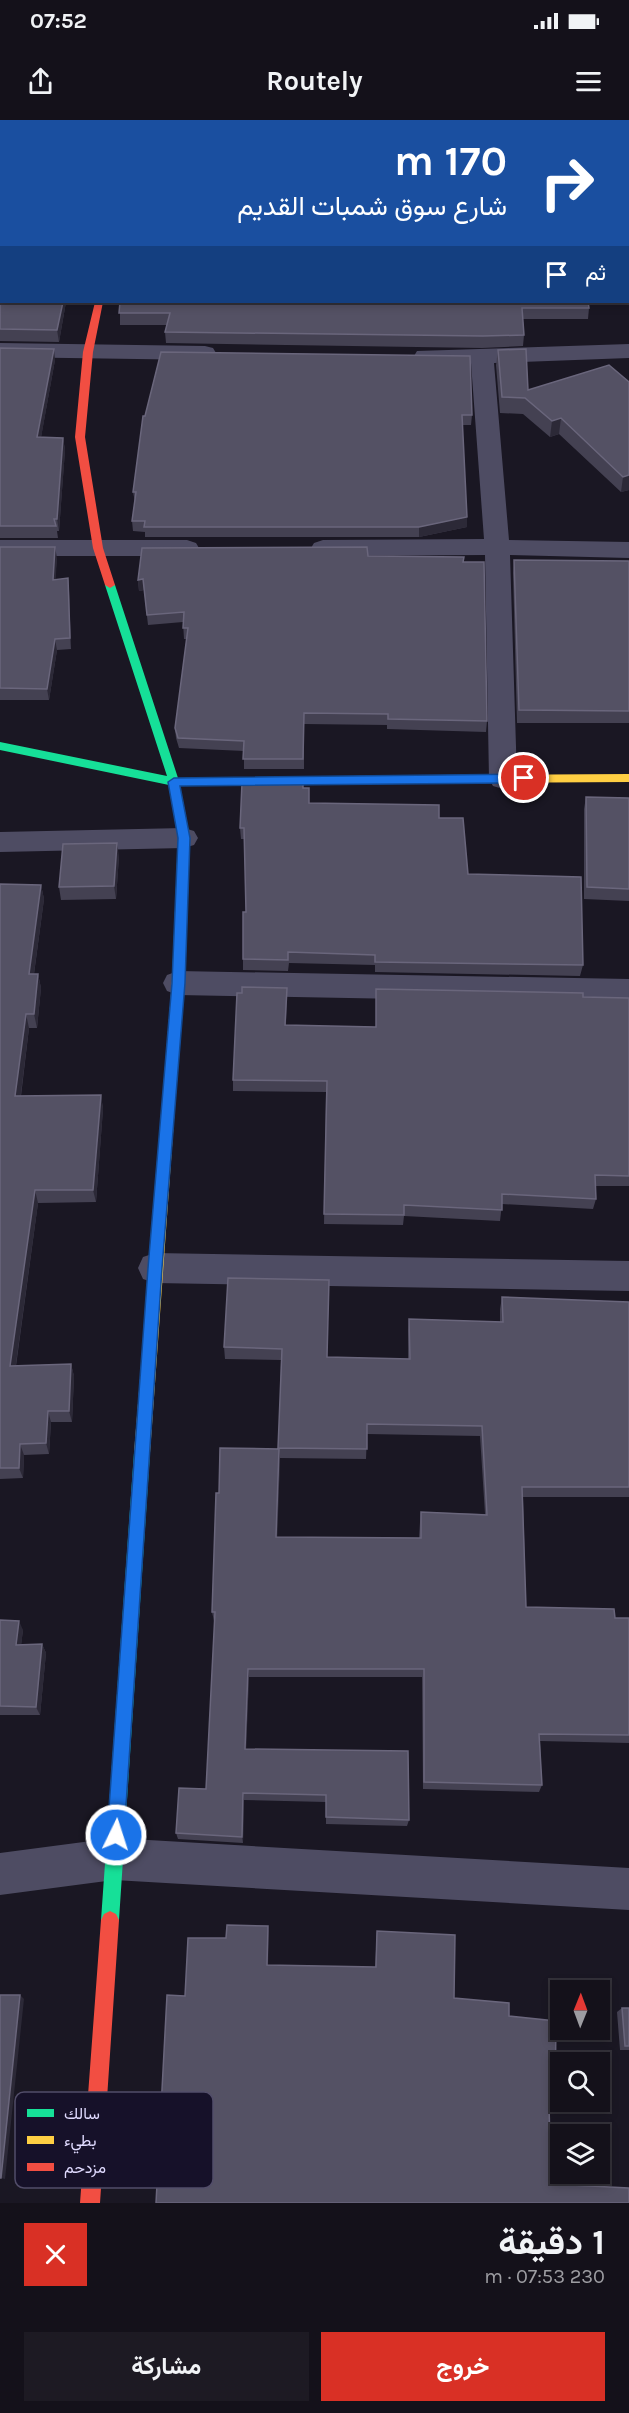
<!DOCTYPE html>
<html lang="ar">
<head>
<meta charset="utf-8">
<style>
  :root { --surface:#14111a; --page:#1d1a23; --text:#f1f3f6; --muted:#9d9da2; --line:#333139; --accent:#d93025 }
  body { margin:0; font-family:Karla,Vazirmatn,sans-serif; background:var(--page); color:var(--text); direction:rtl; height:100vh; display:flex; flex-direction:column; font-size:22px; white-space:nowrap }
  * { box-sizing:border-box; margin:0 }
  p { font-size:20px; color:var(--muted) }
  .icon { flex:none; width:33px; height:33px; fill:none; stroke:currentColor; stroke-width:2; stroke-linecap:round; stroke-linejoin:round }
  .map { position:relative; height:2083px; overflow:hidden; direction:ltr }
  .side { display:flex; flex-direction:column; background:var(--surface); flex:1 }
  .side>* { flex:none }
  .banner { position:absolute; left:0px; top:0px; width:630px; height:183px; box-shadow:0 3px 9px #0003,0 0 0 2px var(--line); direction:rtl; background:#1a4fa0; color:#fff; overflow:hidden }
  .needle { width:39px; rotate:1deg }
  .buttons { position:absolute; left:550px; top:1860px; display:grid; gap:12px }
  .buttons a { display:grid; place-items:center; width:60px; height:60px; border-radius:0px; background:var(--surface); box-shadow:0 3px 9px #0003,0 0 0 2px var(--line); font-size:30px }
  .pin { position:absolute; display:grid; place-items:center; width:51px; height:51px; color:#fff; margin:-26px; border:3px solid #fff; border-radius:50%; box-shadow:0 2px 6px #0007 }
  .me { position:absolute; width:66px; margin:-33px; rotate:4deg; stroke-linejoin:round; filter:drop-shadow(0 0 4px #0008) }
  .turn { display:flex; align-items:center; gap:21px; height:126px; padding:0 24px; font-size:27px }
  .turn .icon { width:78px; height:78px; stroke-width:2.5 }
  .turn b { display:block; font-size:42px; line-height:51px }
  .then { display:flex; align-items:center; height:57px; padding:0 24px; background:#0003; gap:12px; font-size:22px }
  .round { display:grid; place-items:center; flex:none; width:63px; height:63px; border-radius:0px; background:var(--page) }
  .head { display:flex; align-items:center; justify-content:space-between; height:102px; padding:0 24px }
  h1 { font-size:36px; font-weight:700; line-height:45px }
  .primary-button { display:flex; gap:12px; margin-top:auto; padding:12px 24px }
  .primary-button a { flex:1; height:69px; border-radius:0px; background:var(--accent); color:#fff; font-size:24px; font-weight:700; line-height:69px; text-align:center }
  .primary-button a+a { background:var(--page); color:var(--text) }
  .status { display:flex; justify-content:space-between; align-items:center; height:42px; padding:0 30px; background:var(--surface); direction:ltr }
  .status svg { height:16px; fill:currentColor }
  header { display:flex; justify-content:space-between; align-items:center; height:78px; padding:0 24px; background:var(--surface); font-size:27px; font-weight:700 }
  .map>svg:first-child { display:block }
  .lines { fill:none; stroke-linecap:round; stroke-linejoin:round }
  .street { fill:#4e4c63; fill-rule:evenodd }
  .fast { fill:#16e098; fill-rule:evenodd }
  .slow { fill:#ffcf43; fill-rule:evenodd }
  .jam { fill:#f24e42; fill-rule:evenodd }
  .wall { fill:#444152; fill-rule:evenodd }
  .shaded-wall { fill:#2c2937 }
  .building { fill:#545164; stroke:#6a667c; stroke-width:1.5 }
  .route { fill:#1a73e8; stroke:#114b97; stroke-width:1.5 }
  .key { fill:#161129; stroke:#524d69; stroke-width:1.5 }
  .key-label { font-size:16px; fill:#dfdafe }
</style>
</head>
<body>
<div class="status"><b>07:52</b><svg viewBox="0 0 49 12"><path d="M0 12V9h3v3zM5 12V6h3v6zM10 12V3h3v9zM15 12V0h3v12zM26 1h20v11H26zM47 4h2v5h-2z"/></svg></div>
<header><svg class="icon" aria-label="menu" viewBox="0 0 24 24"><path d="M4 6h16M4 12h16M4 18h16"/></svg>Routely<svg class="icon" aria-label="share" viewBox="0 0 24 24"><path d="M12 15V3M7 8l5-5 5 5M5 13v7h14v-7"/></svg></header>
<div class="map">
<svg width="629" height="2083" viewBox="0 0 629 2083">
  <rect width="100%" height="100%" fill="#1a1723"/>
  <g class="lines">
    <path class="street" d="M574,0H594V2H574Z
      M628,54H629V66H628Z
      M628,159H629V174H628Z
      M0,223L205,226L213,228L216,233L213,238L205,240L0,237Z
      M629,224V238L494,243L509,420L629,422V438L510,435L517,659L513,666L503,669L493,666L489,659L485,435L323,436L314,433L311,428L314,423L323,420L484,419L471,243L417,241L414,236L417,231Z
      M0,420H187L196,423L199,428L196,433L187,436H0Z
      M184,708L194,711L198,718L194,725L184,728L0,732V712Z
      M178,851L629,859V883L178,875L167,871L163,863L167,855Z
      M155,1133L629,1141V1171L155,1163L143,1159L138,1148L143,1137Z
      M114,1718L629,1748V1790L114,1760L0,1775V1733Z"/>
    <path class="fast" d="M110,462L115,465L178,658L352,656L358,660L352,664L180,666L190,718L184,861L178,866L172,861L178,718L169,665L0,630V622L167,656L105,465Z
      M142,1326L147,1328L150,1333L119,1800L116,1806L110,1809L104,1806L101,1800L134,1333L137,1328Z"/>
    <path class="slow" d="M629,654V662L352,664L346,660L352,656Z
      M178,856L184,861L150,1333L147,1338L142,1340L137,1338L134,1333L172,861Z"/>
    <path class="jam" d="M95,182H103L93,232L85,317L103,428L115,465L110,468L105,465L93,428L75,317L83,232Z
      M110,1791L116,1794L119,1800L100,2083H80L101,1800L104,1794Z"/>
  </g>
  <path class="wall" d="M623,0H629V34L628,2H623Z
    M0,46L2,182H66L59,222L0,221Z
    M120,182L589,188L588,199H523L524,215L523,226L482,228L166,223L165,212L167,205H120Z
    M0,228L55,240L41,317L63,318L65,330L59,411H57L58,418H0Z
    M498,230L528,270L629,262V370L621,372L559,314L550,317L523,294L500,293L496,245Z
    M472,295L471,305H462L467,407L419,417H145V412L133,411L132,401L135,382L133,372L143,296Z
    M0,427L57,438L55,459L69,469L71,529L57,530L49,580H0Z
    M368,436L463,442L487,601L486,612L387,609V605L304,604V649H244V631L179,628L176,618L175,608L187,519H184L183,502L148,505L144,470L139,471L138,460Z
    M514,440L629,441V603H517L513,453Z
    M303,668L309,683L439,698L468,754L583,845L580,856L375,852V845L289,843L288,851L243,850V839L246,792L245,719H241L240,708Z
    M586,677L629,678V781L584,779V689Z
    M119,736L116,779L61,780L59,767Z
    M0,764L41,765L44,779L34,854H38L41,868L37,908H29L21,976L101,975L103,989L96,1082L38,1083L16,1246L71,1244L74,1256L72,1302H51L49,1334L24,1335L23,1358L0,1359Z
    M287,868L286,905L376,907V869L583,877L629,878V1066H595L596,1079L593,1089L502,1084L500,1101L404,1096L403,1105L324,1104L326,972L233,971V960Z
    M329,1160L327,1237L408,1239V1210L409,1199L500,1202V1189L502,1177L629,1182V1377H523L526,1487L615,1498H629V1623L540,1621L542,1665L539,1672L423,1669L422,1557H249L246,1629L409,1700L407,1706L326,1704V1682L244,1680L243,1723L178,1719L176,1713L206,1669L215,1501H214L212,1492L219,1373L279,1329L281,1240L225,1239L224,1227ZM367,1314L480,1316L485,1394L421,1392L420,1402L419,1418L277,1417L280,1338L366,1339Z
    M0,1500L23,1510L21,1525L42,1524L46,1533L40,1595H0Z
    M268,1806V1845L375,1847L377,1811L454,1878L509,1896L555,1985L551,1988L156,2083L185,1876L226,1818Z
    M622,1888H629V1930H620L617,1892Z"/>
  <path class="shaded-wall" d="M0,32L2,39V43L0,44Z
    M63,182H66L59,222L57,210Z
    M54,229L55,240L39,329L37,317Z
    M561,298L559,314L550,317L552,301Z
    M63,318L65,330L59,411L57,399Z
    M629,355V370L621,372L623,357Z
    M467,397V407L419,417V407Z
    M55,427L57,438L55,471L53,460Z
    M68,458L69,469L71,529L70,518Z
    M143,459L144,470L139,471L138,460Z
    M55,519L57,530L49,580L47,569Z
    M117,723L119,736L116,779L114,766Z
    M41,765L44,779L32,868L29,854Z
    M38,854L41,868L37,908L34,894Z
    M26,894L29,908L19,989L15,976Z
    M101,975L103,989L96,1082L93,1070Z
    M35,1070L38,1083L14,1258L10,1246Z
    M71,1244L74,1256L72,1302L69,1291Z
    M48,1291L51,1302L49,1334L46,1323Z
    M20,1324L24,1335L23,1358L19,1348Z
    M279,1329L280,1340L277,1427L276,1417Z
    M19,1501L23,1510L20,1534L16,1525Z
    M42,1524L46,1533L40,1595L36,1587Z
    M248,1549L249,1557L246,1636L245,1629Z
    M243,1673L244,1680L243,1723L242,1717Z
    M268,1806L269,1811L268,1850L267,1845Z
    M20,1875L24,1879L5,2059L1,2058Z"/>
  <path class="building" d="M0,0H559V2H2V33L0,32Z
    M0,46H2V182H63L57,210L0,209Z
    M120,182H588L589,188H522L524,215L483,216L165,212L170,193H119Z
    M0,228L54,229L37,317L63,318L57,399H54L56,406H0Z
    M526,229L528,270L609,245L629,262V355L623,357L561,298L552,301L525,278L502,277L498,230Z
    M161,232L470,236L472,295H462L467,397L419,407H144L145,401H132L136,372H133L143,296H145Z
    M0,427H55L53,460L68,458L70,518L55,519L47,569L0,568Z
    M367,427L368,436L464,437L463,442H484L487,601L388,599V594L304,593L303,639H243L244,621L178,618L175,608L188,508H183L184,492L147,495L143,459L138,460L142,428Z
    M514,440L629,441V591L519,590Z
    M303,662V668H309V683L439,685V698H463L468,754L581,757L583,845L375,842V835L288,832V840L243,839V792H246L244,708H240L242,663Z
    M586,677L629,678V769L587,767Z
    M117,723L114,766L59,767L63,724Z
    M0,764L41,765L29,854H38L34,894H26L15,976L101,975L93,1070H35L10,1246L71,1244L69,1291H48L46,1323L20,1324L19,1348H0Z
    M242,867L287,868L285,905L376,907V869L583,873V877L629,878V1056L595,1055L596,1079L502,1074V1090L404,1085V1095L324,1094L327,961L233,960L237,873H242Z
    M228,1158L329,1160L327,1237L410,1239L409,1199L503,1202L502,1177L629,1182V1367H522L526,1487L614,1489L615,1498H629V1615L539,1614L542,1665L424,1662V1549H248L245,1629L408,1631L409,1700L326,1697V1675L243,1673L242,1717L176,1713L179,1668L206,1669L215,1492H212L216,1373H219L220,1328L279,1329L276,1417L421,1418V1392L487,1395L482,1306L367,1304V1329L278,1328L282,1229L224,1227Z
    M0,1500L19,1501L16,1525L42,1524L36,1587L0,1586Z
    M227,1805L268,1806L267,1845L376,1847L377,1811L455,1815L454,1878L509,1883V1896L556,1901L555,1985H549L551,2064L629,2068V2083H156L167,1875L185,1876L188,1818H226Z
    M0,1875H20L1,2058H0Z
    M622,1888H629V1926H625Z"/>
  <path class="route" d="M524,654L530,658L524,663L180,666L190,718L185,863L162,1148L124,1715L122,1721L116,1724L110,1721L107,1715L148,1148L172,863L178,718L168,662L174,658Z"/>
  <rect x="15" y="1972" width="198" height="96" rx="9" class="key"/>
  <rect x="27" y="1989" width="27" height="8" fill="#16e098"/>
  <rect x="27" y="2016" width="27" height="8" fill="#ffcf43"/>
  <rect x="27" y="2043" width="27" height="8" fill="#f24e42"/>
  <g class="key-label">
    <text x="64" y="1999">سالك</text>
    <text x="64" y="2026">بطيء</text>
    <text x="64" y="2053">مزدحم</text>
  </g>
</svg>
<div class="buttons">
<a><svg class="needle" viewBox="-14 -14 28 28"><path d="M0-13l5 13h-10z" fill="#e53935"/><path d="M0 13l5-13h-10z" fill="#9d9da2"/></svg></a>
<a><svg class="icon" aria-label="search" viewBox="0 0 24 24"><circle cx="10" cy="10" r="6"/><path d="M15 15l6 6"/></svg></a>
<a><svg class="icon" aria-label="layers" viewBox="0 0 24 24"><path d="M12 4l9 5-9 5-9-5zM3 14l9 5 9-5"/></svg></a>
</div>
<div class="pin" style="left:524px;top:658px;background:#d93025"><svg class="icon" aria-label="arrive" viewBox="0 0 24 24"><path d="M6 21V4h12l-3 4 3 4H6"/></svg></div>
<svg class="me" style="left:116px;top:1715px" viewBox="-20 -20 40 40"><circle r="17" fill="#1a73e8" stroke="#fff" stroke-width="3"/><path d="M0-11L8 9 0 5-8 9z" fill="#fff"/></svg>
<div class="banner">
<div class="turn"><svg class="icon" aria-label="right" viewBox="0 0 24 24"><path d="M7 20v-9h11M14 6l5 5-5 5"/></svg><div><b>170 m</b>شارع سوق شمبات القديم</div></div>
<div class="then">ثم<svg class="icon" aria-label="arrive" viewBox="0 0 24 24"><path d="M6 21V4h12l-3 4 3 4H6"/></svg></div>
</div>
</div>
<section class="side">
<div class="head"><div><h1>1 دقيقة</h1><p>230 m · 07:53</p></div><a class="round" style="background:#d93025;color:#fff"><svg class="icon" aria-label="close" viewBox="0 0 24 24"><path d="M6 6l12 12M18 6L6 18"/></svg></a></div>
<div class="primary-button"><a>خروج</a><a>مشاركة</a></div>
</section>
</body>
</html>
